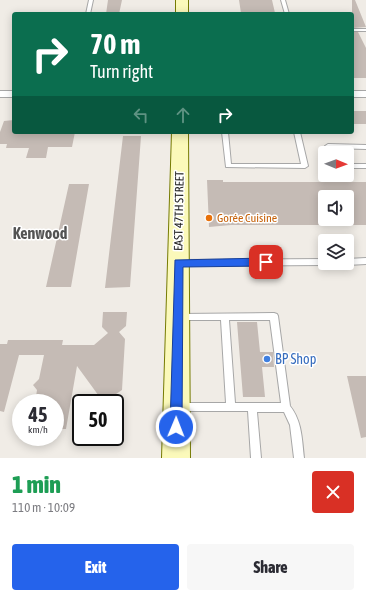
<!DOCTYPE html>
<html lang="en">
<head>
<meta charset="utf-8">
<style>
  :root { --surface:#fff; --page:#f7f7f7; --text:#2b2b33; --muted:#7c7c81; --accent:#2563eb }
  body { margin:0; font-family:"Asap Condensed",sans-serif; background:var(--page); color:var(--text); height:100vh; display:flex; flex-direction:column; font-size:15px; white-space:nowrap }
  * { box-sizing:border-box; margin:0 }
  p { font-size:13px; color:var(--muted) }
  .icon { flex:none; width:22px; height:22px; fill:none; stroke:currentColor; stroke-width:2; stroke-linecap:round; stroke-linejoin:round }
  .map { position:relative; height:458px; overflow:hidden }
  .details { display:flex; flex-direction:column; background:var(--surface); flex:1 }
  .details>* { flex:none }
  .hud { position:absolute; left:12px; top:12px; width:342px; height:122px; border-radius:4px; box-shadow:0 2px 10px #0003; background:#0b6e4f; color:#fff; overflow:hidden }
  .needle { width:26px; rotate:91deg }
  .fabs { position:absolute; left:318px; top:146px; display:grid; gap:8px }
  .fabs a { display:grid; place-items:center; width:36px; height:36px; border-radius:4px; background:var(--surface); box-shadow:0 2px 10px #0003; font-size:20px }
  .speed { position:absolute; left:12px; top:394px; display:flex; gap:8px; font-size:20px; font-weight:700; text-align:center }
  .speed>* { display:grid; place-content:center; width:52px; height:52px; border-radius:50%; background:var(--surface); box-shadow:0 2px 10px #0003; line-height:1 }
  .speed small { font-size:10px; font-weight:400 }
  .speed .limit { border:2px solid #111; border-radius:6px; background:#fff; color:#111 }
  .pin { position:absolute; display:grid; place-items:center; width:34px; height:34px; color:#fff; margin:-17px; border-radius:8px; box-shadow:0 2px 6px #0006 }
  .me { position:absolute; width:44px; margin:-22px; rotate:1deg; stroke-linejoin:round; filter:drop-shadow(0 0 3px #0008) }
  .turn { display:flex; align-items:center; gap:14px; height:84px; padding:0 12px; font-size:18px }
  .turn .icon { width:52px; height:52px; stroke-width:2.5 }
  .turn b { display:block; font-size:28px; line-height:34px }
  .lanes { display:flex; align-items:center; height:38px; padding:0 12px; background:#0003; justify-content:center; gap:20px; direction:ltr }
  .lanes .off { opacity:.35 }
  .round { display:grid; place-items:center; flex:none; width:42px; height:42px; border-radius:4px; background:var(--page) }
  .summary { display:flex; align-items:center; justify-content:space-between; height:68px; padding:0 12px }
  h1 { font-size:24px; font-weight:800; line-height:30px; color:#1e9e55 }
  .action { display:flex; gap:8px; margin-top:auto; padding:8px 12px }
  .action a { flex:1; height:46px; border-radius:4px; background:var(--accent); color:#fff; font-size:16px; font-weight:800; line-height:46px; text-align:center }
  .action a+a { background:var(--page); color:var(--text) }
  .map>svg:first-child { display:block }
  .building { fill:#c5bbb5; fill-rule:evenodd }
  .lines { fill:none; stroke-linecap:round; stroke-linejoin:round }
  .service-casing { stroke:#a7a7a7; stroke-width:2 }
  .minor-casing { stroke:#a7a7a7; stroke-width:2 }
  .secondary-casing { stroke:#767b03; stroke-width:2 }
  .service { fill:#fff; fill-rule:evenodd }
  .minor { fill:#fff; fill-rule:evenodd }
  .secondary { fill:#fbf9ba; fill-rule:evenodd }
  .route { fill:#2563eb; stroke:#184099 }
  .food-dot { fill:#e8710a; stroke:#fff; stroke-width:1.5 }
  .shop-dot { fill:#3f7fe0; stroke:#fff; stroke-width:1.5 }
  .labels { text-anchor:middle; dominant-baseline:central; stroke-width:3; stroke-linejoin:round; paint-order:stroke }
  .street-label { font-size:12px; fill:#202020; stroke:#fff }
  .food-label { font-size:12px; fill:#c56008; stroke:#fff; text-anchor:start }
  .near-shop-label { font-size:14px; fill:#366cbe; stroke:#fff; text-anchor:start }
  .district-label { font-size:16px; font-weight:bold; fill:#535353; stroke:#fff }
</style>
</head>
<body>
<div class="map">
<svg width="366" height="458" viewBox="0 0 366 458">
  <rect width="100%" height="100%" fill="#f0ece6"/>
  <path class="building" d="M108,0H122L119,14H106Z
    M239,0H272L275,13H241Z
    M352,0H355L366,27L352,28Z
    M352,32H358L366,48V78H352Z
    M352,111H366V124H352Z
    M14,120V132H75L72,147H48L46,158H26L29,148H6L7,144H0V132L4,121Z
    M123,136H141L130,287L105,288Z
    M207,180H223V182H366V225H231L209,227ZM325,197H347V219H325Z
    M69,184H89L71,287H46Z
    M103,312H127L126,326L119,332L125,339L122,390L113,396L119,403H104L77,366L66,429H55V403H35L37,390L33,385L39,379L44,355H19L4,412L0,411V344H7L8,340H63L62,345H94L108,333L102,327Z
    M237,322H257L260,352H273L274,367H262L265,397H243Z
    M347,376H366V437L361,438Z"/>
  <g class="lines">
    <defs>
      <path id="service" d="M89,0H93L90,14H86Z
        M281,0H285L289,14H285Z
        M352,29H366V31H352Z
        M222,132H228L231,164H301L294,132H300L308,166L305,168L226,167Z
        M328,144L366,145V149L331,148L332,153H326L325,146Z
        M347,164H366V168H347Z
        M366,258V264L347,265L344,263H347V259Z
        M325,259V263H328L325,265L180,266L177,265L176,263L177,261L180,260Z
        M274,313L277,314L278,316L290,406C302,421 302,440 304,458H294L290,425L284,412H257L261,458H251L248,411H181L178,410L176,407L178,404L181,403H226L221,320H180L177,319L176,317L177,315L180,314ZM229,320H270L281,403H235Z"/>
      <path id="minor" d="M0,91H14V97H0Z
        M352,91H366V97H352Z"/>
      <path id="secondary" d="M176,0H188V14H176Z
        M172,132H188L190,458H162Z"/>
    </defs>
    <use href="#service" class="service-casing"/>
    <use href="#minor" class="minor-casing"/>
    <use href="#secondary" class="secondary-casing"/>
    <use href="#service" class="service"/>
    <use href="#minor" class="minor"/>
    <use href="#secondary" class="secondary"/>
  </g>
  <path class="route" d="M266,258L271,262L266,266L183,267L182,427L180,431L176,433L172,431L170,427L175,260Z"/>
  <circle class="food-dot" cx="209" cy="218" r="4"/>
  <circle class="shop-dot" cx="267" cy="359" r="4"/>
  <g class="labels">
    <g class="street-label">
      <text transform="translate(179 211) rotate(-89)">EAST 47TH STREET</text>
    </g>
    <g class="food-label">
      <text x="217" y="218">Gorée Cuisine</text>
    </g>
    <g class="near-shop-label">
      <text x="275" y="359">BP Shop</text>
    </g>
    <g class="district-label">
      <text x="40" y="233">Kenwood</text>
    </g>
  </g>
</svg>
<div class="fabs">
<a><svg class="needle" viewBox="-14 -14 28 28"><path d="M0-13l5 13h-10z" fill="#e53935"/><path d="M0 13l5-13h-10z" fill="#7c7c81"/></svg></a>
<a><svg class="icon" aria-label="sound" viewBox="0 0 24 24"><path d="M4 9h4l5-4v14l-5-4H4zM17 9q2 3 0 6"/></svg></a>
<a><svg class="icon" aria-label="layers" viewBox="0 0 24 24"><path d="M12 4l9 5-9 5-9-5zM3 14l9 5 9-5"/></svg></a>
</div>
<div class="speed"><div>45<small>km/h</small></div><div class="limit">50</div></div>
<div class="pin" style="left:266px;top:262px;background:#d93025"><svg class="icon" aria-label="arrive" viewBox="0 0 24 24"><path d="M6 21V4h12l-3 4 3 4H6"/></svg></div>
<svg class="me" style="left:176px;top:427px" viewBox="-20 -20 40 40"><circle r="17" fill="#2563eb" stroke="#fff" stroke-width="3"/><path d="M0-11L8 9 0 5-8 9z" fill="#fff"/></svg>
<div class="hud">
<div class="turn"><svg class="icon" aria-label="right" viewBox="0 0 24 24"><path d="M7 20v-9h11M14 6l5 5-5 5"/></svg><div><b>70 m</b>Turn right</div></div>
<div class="lanes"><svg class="icon off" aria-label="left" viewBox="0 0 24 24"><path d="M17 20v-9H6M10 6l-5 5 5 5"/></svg><svg class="icon off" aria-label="ahead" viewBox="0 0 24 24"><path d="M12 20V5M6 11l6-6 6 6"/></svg><svg class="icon" aria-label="right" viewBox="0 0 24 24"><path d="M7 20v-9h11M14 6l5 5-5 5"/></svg></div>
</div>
</div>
<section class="details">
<div class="summary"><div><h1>1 min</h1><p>110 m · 10:09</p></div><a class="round" style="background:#d93025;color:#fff"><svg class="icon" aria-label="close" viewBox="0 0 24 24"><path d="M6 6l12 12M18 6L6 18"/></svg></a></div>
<div class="action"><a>Exit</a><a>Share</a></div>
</section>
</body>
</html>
